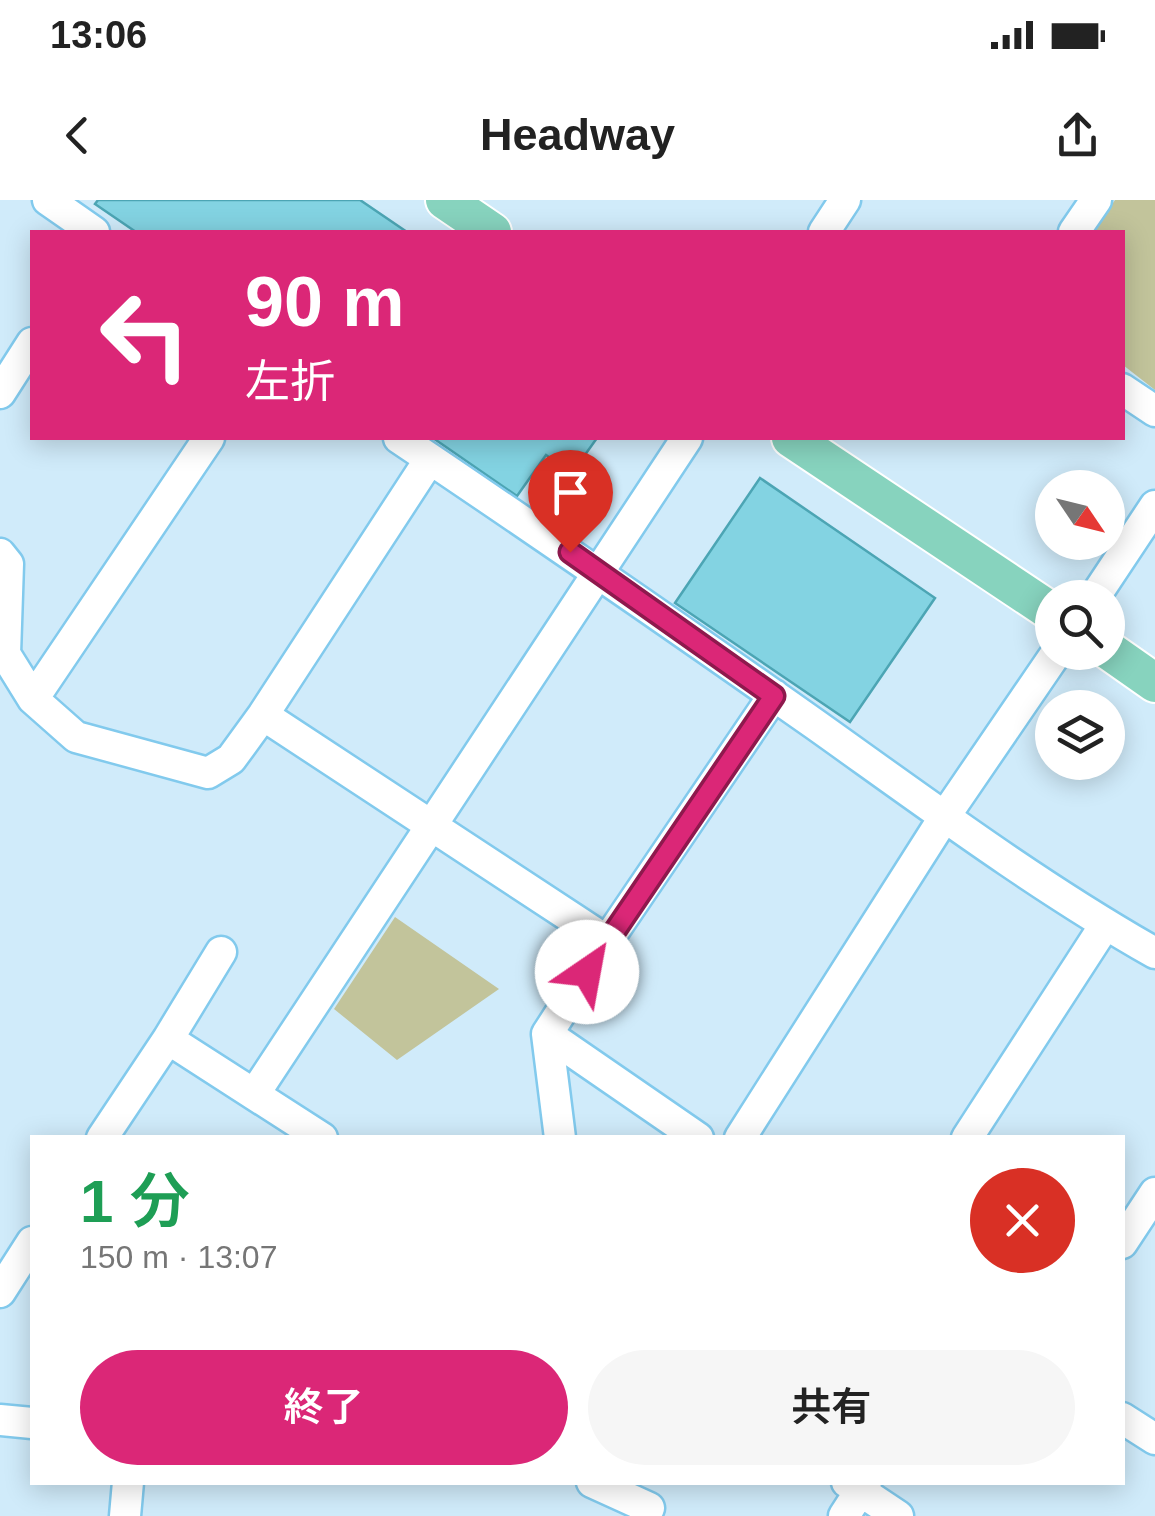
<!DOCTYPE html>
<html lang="ja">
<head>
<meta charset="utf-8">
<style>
  :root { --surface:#fff; --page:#f6f6f6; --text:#222; --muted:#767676; --accent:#db2777 }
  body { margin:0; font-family:Helvetica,"Noto Sans JP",sans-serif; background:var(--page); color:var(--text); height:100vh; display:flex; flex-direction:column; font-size:38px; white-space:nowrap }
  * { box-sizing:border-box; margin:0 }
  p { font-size:32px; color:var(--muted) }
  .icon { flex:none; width:55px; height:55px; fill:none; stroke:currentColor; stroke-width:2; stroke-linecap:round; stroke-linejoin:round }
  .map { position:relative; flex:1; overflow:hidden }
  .sheet { position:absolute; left:30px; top:935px; width:1095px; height:350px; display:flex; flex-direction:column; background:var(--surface); border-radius:0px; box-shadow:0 5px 25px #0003 }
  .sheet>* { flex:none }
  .banner { position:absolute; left:30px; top:30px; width:1095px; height:210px; border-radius:0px; box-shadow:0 5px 25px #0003; background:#db2777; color:#fff; overflow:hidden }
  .needle { width:65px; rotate:125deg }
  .buttons { position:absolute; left:1035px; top:270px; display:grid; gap:20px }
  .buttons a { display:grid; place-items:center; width:90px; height:90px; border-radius:50%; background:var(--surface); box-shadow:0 5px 25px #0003; font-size:50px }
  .pin { position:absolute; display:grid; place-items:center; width:85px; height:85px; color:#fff; margin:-102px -42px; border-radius:50% 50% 50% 0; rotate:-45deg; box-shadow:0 0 10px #0007 }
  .pin .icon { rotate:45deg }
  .me { position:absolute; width:110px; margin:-55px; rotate:33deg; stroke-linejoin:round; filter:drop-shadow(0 0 8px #0008) }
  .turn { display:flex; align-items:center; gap:35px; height:210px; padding:0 50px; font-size:45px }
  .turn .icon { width:130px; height:130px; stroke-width:2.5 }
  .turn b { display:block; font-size:70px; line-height:85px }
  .round { display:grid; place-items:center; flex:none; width:105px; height:105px; border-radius:52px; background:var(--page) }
  .summary { display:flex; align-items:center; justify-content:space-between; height:170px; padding:0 50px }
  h1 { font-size:60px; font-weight:600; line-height:75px; color:#1e9e55 }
  .button { display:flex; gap:20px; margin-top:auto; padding:20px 50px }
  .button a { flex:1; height:115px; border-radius:60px; background:var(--accent); color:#fff; font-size:40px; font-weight:600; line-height:115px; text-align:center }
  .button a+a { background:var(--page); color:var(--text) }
  .status { display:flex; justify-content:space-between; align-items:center; height:70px; padding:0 50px; background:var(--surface); direction:ltr }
  .status svg { height:28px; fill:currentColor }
  header { display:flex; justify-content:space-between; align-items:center; height:130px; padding:0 50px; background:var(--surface); font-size:45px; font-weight:600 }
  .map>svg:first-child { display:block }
  .green { fill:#c2c49b }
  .building { fill:#83d3e2; stroke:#4ca5b4; stroke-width:2.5 }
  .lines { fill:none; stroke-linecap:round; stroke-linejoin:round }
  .minor-casing { stroke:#82caed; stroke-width:35 }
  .major-casing { stroke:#fff; stroke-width:42 }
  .minor { stroke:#fff; stroke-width:30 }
  .major { stroke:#87d3be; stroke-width:38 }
  .route-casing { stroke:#8e194d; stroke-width:25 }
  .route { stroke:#db2777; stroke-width:18 }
</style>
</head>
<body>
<div class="status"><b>13:06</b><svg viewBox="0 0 49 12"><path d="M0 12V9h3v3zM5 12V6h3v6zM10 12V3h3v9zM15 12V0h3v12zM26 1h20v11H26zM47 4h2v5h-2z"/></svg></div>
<header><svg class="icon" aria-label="back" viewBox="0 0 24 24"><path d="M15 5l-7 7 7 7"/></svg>Headway<svg class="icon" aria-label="share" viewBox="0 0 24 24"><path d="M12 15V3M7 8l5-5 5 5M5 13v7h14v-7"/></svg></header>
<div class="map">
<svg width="1155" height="1316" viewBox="0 0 1155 1316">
  <rect width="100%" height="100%" fill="#d0ebfa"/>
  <path class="green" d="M1115,0H1155V190L1123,165L1122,32H1093Z
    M395,717L499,789L397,860L334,809Z"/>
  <path class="building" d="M98,0H360L407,32H136L95,4Z
    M433,238H597L572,273L546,255L517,296Z
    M760,278L935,398L850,522L675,403Z"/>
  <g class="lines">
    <defs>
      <path id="minor" d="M48,0L94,32
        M824,32L845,0
        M1074,32L1096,0
        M1122,189L1155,211
        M0,193L32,143
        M399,238C539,332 678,428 816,525C927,604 1037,686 1155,753
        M0,354L8,364L5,454L33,499L76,537L208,573L231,559L263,515L430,259
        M1094,398L1155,306
        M33,499L209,238
        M263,515L607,741L547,834L560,938
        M607,741L774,495
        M547,834L698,938
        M168,839L322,938
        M255,893L687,238
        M102,938L168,839L221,752
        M740,938L945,616L1057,452
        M967,938L1105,725
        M1122,1043L1155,993
        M0,1092L32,1042
        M1122,1218L1155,1239
        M0,1220L32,1223
        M592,1282L649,1308
        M847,1282L898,1316
        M125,1316L128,1282
        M844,1316L866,1282"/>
      <path id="major" d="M445,0L492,32
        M791,238L1052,412
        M1108,450L1155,483"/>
    </defs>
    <use href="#minor" class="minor-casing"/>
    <use href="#major" class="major-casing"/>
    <use href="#minor" class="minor"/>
    <use href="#major" class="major"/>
  </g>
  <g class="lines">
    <defs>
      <path id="route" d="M570,352L774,496L587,772"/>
    </defs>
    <use href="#route" class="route-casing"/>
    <use href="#route" class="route"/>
  </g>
</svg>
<div class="buttons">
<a><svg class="needle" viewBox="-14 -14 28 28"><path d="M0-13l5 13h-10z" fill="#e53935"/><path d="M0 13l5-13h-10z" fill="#767676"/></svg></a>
<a><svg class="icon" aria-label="search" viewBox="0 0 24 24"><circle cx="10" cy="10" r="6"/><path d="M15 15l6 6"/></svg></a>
<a><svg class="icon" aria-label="layers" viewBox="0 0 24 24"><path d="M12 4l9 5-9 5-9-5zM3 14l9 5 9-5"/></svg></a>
</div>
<div class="pin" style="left:570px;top:352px;background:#d93025"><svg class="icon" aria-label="arrive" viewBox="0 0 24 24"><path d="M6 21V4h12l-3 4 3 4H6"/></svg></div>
<svg class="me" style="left:587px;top:772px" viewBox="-20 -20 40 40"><circle r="19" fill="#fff"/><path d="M0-13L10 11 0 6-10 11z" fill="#db2777"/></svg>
<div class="banner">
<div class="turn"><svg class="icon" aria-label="left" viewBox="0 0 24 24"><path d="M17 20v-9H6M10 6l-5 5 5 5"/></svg><div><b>90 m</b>左折</div></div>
</div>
<section class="sheet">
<div class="summary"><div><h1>1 分</h1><p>150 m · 13:07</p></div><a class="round" style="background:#d93025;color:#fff"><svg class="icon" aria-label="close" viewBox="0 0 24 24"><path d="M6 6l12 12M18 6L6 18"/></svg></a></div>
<div class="button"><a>終了</a><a>共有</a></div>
</section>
</div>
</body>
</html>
